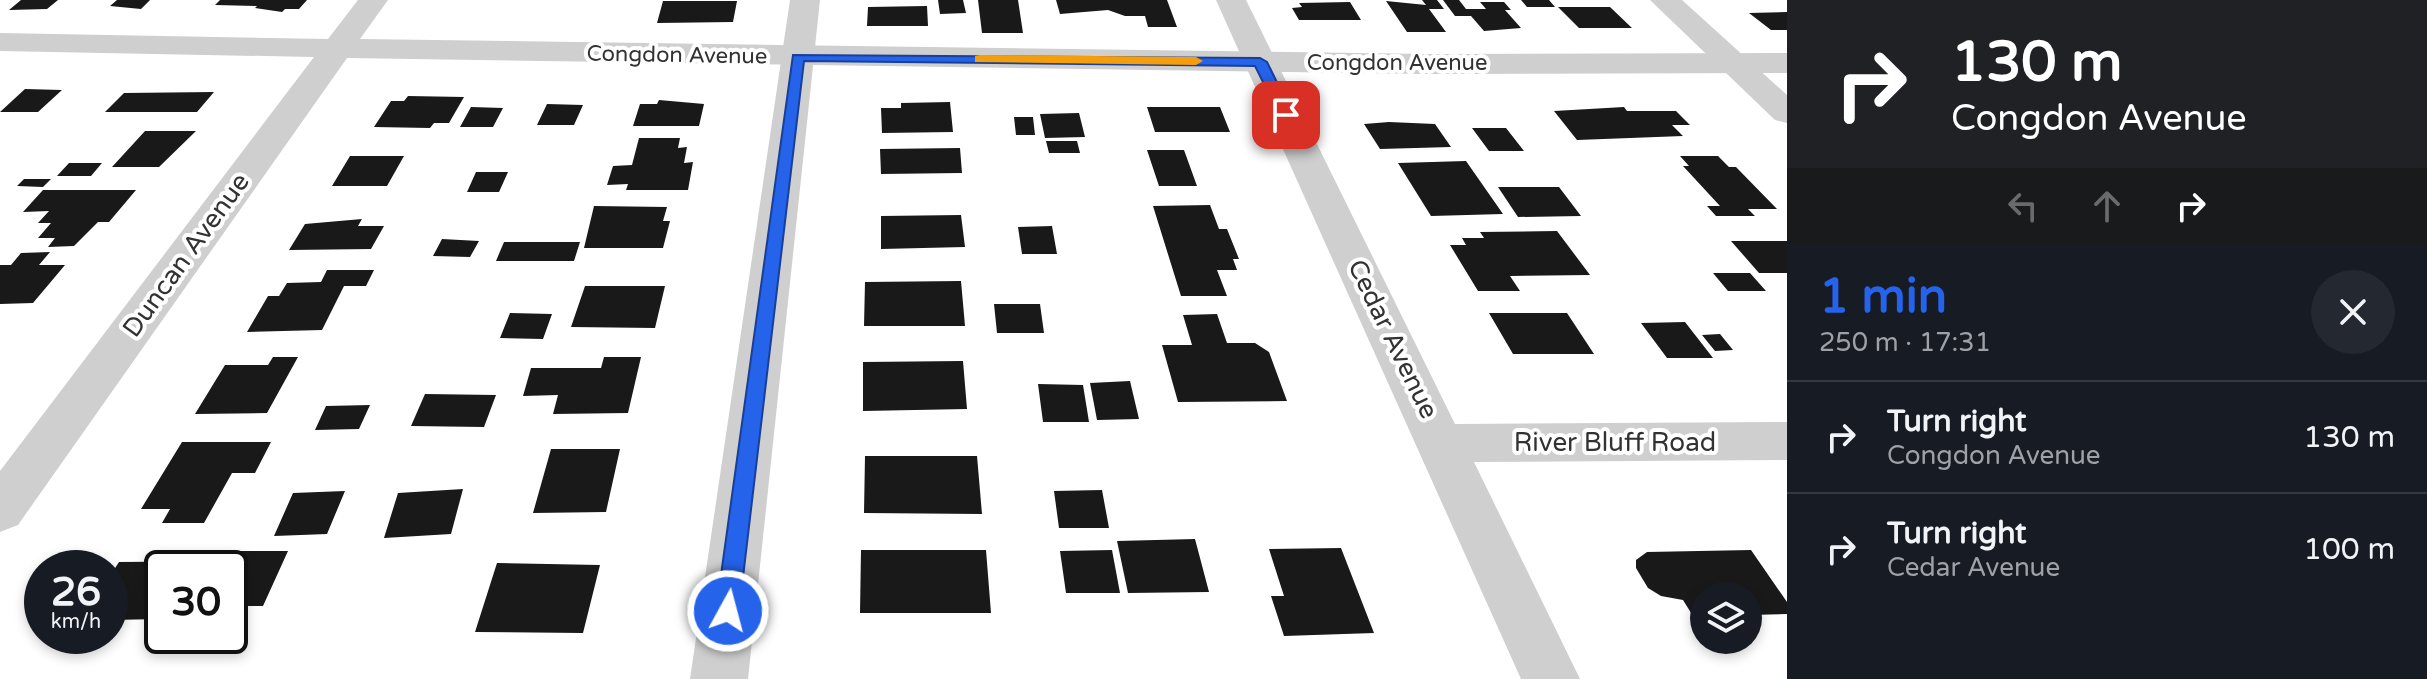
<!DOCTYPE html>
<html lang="en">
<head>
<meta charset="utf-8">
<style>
  :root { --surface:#171b24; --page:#242831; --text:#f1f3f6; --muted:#9ea1a6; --line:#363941; --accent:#2563eb }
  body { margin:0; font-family:"Varela Round",sans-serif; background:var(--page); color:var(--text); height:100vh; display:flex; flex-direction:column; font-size:30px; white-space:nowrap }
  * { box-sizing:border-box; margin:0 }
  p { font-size:26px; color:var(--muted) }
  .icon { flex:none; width:44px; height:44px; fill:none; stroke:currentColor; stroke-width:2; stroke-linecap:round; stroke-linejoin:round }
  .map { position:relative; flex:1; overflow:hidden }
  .panel { display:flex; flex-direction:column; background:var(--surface); width:640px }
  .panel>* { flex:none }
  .top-card { background:#202124; color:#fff; overflow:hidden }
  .buttons { position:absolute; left:1690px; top:582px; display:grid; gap:16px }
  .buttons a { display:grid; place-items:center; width:72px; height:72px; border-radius:50%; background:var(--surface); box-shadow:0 4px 12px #0003; font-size:40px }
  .speed { position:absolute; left:24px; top:550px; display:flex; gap:16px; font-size:40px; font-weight:700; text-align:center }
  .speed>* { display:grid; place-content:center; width:104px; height:104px; border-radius:50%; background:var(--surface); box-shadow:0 4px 12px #0003; line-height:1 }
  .speed small { font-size:20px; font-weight:400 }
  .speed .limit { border:4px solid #111; border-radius:12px; background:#fff; color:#111 }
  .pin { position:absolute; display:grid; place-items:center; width:68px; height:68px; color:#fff; margin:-34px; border-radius:16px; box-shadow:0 4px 12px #0006 }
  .me { position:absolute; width:88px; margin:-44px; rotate:7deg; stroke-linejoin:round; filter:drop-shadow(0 0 6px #0008) }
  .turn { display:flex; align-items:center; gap:28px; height:168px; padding:0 32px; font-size:36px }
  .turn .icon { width:104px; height:104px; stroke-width:2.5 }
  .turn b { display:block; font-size:56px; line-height:68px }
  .lanes { display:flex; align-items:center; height:76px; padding:0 32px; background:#0003; justify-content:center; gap:40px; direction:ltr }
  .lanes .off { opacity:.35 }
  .round { display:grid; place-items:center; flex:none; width:84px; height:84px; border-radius:42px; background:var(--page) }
  .head { display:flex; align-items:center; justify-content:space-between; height:136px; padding:0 32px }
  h1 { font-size:48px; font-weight:700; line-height:60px; color:var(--accent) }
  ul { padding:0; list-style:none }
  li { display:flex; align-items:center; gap:24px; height:112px; padding:0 32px; border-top:2px solid var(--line) }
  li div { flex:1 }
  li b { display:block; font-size:30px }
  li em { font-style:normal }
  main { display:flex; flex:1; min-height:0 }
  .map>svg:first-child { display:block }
  .building { fill:#191919 }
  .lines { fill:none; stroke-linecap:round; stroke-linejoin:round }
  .minor { fill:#cfcfcf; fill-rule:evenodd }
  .tertiary { fill:#cfcfcf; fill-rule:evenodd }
  .route { fill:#2563eb; stroke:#184099; stroke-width:2 }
  .slow { fill:#f59e0b }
  .labels { text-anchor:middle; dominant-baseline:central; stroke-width:8; stroke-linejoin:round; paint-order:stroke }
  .far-street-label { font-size:22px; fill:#323232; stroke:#fff }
  .street-label { font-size:26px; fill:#323232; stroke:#fff }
</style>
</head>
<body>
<main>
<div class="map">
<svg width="1787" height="679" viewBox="0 0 1787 679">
  <rect width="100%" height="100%" fill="#fff"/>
  <path class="building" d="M21,0H58L47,9L9,10Z
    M117,0H150L141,9L110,6Z
    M220,0H307L299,9H285L282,12L255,8L257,6L215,5Z
    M938,0H963L966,13L940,14Z
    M978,0H1018L1023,33H982Z
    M1056,0H1167L1177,27H1148L1145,16H1125L1108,10L1060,14Z
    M1422,0H1437L1444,9H1429L1446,32H1407L1386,1L1426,5Z
    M1443,0H1459L1466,9H1486L1480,2H1504L1511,10H1505L1521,28L1484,31L1471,16H1455Z
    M1521,0H1549L1555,7H1527Z
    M663,1H737L733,22L657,23Z
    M1350,2L1361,20H1299L1292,8L1302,7L1299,3Z
    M927,6L928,26H867L868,7Z
    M1558,7H1610L1632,28H1579Z
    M1787,12V30H1771L1749,13Z
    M25,89L62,90L38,112H0Z
    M214,92L197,112H105L124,93Z
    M408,96L464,97L449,123H434L430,128L374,127L391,101H404Z
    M659,100L704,104L699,126H633L640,104H657Z
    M950,102L953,132L882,133L881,108H901V103Z
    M547,104L583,105L574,125H537Z
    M471,107L503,108L493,127H460Z
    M1147,107H1220L1230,132H1155Z
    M1624,107L1627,111H1676L1690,125H1672L1683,136L1577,140L1554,111Z
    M1079,113L1085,137L1045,138L1040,114Z
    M1014,117H1033L1035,135H1016Z
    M1389,122L1435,124L1451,147L1380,149L1364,124Z
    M1472,128H1506L1524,151H1489Z
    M145,131H196L159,167H112Z
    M639,138H680L678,148L687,147L684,163L693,162L688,190H626L628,184L607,185L613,166L632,165Z
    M1046,141H1077L1080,153H1049Z
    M960,148L962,173L881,174L880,149Z
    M1147,150H1184L1197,186H1159Z
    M350,156H404L387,186H332Z
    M1680,156H1718L1729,167H1736L1777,209H1748L1755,216H1716L1707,206H1720L1683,166H1689Z
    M1466,161L1503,214L1431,216L1398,163Z
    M69,163H102L91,176H57Z
    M476,172H508L499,192H467Z
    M24,179H51L43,187L17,186Z
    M1498,187H1559L1581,216L1518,217Z
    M43,190H136L109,222H98L74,246L48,247L55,238H38L51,223H38L49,211L23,212Z
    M1210,205L1219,229H1227L1239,259H1233L1237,270H1217L1227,296H1181L1153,206Z
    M594,206L667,207L663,221H670L663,248H584Z
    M961,215L965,247L881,249V216Z
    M362,219L358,226H384L371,249L289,250L305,224Z
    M1052,226L1057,254H1022L1018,227Z
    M1557,231L1590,275L1510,276L1520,291H1478L1450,245H1466L1462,238H1484L1480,232Z
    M442,239L479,241L470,257L433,256Z
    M1731,241H1787V273H1759Z
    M504,242H580L574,261H496Z
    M50,252L39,265H65L33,303L0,304V265H11L21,253Z
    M327,270H374L366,286H344L322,330L247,332L268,296H279L287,283L321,282Z
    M1713,273H1750L1766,291H1728Z
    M961,281L965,326H864L865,282Z
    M585,286H665L655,328L571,327Z
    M994,304H1040L1044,333H997Z
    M510,313L552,314L543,339L500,338Z
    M1489,313H1567L1594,354H1513Z
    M1217,314L1227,343H1255L1269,352L1287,401L1178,402L1162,345H1192L1183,315Z
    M1685,322L1713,358H1667L1641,323Z
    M1720,334L1733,350L1715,351L1702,335Z
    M273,357H298L267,413L195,414L225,365H268Z
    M604,357H641L628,413L553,414L558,395L523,396L531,368H601Z
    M963,361L967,409L863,411V362Z
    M1130,381L1139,419L1097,420L1090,383Z
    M1038,384L1083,385L1089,422H1043Z
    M425,394L496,395L484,427L411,426Z
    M370,405L359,429L315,430L326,406Z
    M182,442H271L255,473H232L204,523H162L170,509H141Z
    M551,449H620L606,512L533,513Z
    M865,456H977L982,514L864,513Z
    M463,489L451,534L384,538L398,493Z
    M1102,490L1109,528H1059L1054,491Z
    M345,491L327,534L274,536L293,493Z
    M1195,539L1209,592L1128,593L1117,541Z
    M1341,548L1374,633L1284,636L1271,596H1284L1269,549Z
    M861,550H986L991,613H860Z
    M1112,550L1120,593H1066L1060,551Z
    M1751,550L1787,602V614L1748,615V596H1704V616H1693L1683,600L1661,596L1648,588L1636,568V560L1647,552Z
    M240,551H288L263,606H230V568H162V619L110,620V576L119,562L235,561Z
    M497,563L600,565L583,633L475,632Z"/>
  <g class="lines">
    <path class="minor" d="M790,0H820L748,679H690Z
      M1216,0H1246L1455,424L1787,422V460L1474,462L1580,679H1521Z
      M1650,0H1682L1787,95V123L1775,120Z"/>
    <path class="tertiary" d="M358,0H388L360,39L1429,54L1787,53V73L1429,74L347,58L18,525L0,532V471L314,57L0,51V33L328,39Z"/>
  </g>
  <path class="route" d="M793,55L1260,58L1267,62L1293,115L1281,118L1255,66L804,61L739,611L736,619L728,622L720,619L716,611Z"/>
  <path class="slow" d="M980,55L1196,57L1203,61L1196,65L975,62V56Z"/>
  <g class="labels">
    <g class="far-street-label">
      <text transform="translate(677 55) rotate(1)">Congdon Avenue</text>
      <text x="1397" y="63">Congdon Avenue</text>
    </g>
    <g class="street-label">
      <text transform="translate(186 255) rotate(-54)">Duncan Avenue</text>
      <text transform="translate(1393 339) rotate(64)">Cedar Avenue</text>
      <text x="1615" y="442">River Bluff Road</text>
    </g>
  </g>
</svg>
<div class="buttons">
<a><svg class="icon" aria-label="layers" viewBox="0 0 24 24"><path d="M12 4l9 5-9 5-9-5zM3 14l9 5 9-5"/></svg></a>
</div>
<div class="speed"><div>26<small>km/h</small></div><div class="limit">30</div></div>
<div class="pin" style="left:1286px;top:115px;background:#d93025"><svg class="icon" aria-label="arrive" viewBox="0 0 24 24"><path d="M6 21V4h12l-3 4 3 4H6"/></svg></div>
<svg class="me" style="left:728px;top:611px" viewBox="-20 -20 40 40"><circle r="17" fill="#2563eb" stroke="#fff" stroke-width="3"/><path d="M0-11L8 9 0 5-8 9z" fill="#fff"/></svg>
</div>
<section class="panel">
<div class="top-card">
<div class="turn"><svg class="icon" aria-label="right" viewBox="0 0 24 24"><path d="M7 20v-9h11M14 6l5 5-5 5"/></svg><div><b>130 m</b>Congdon Avenue</div></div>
<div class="lanes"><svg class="icon off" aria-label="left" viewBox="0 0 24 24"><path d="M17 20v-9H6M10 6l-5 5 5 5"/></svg><svg class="icon off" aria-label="ahead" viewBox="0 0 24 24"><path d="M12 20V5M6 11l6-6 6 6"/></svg><svg class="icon" aria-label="right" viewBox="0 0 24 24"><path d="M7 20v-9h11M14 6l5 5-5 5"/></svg></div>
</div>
<div class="head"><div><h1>1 min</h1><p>250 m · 17:31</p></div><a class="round"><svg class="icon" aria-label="close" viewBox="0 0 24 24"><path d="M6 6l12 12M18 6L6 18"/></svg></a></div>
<ul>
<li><svg class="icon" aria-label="right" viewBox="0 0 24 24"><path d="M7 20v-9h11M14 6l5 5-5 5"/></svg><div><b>Turn right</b><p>Congdon Avenue</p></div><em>130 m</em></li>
<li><svg class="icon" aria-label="right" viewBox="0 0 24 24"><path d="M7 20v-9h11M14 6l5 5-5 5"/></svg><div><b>Turn right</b><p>Cedar Avenue</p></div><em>100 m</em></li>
</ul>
</section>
</main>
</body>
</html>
